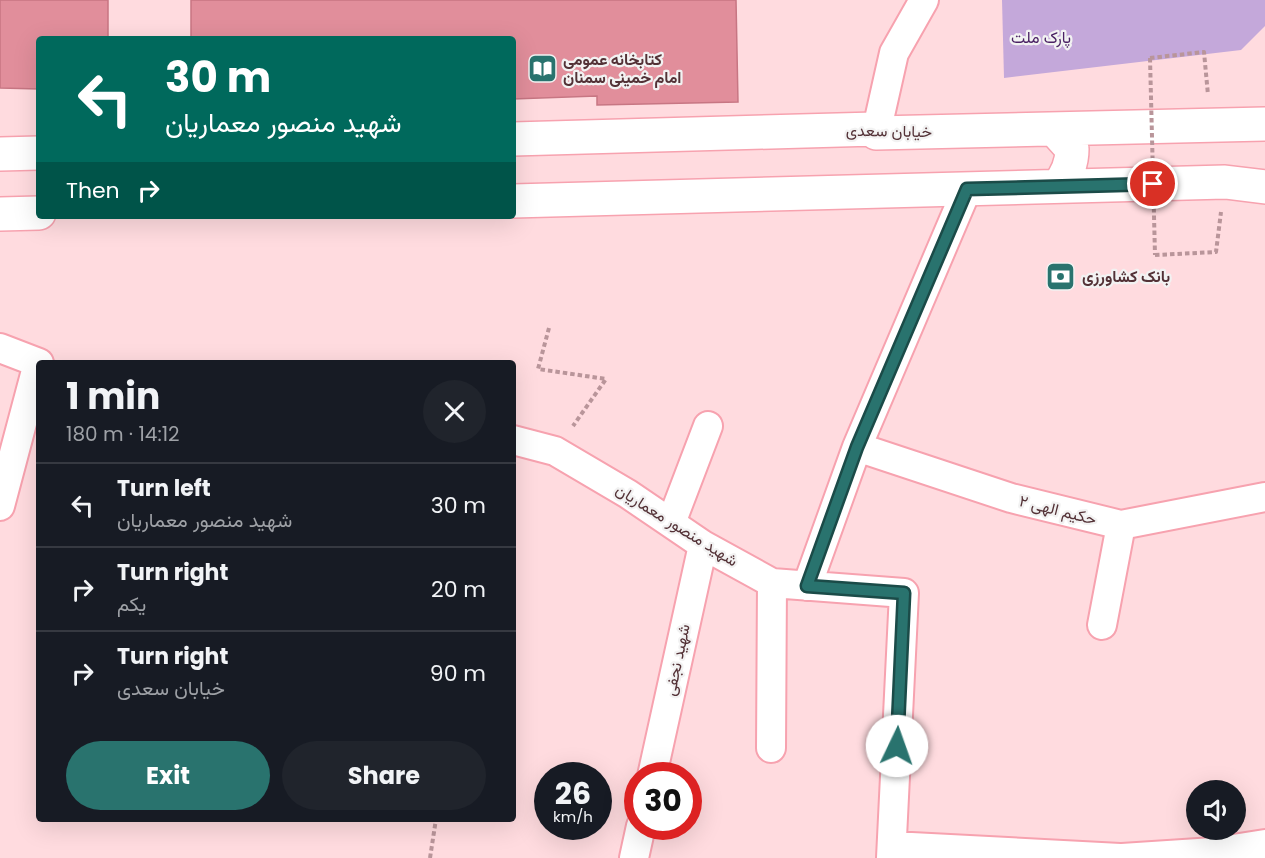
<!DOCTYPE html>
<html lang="en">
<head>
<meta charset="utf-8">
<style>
  :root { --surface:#171b24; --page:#20242c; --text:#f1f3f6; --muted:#9ea1a6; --line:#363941; --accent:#29736e }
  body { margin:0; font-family:Poppins,Vazirmatn,sans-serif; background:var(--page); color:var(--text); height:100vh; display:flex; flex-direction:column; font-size:22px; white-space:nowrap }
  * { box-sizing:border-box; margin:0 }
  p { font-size:20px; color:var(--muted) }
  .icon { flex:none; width:33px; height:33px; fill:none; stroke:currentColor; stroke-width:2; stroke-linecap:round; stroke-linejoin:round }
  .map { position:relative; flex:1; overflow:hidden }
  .drawer { position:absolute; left:36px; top:360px; width:480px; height:462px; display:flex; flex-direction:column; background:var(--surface); border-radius:6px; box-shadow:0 6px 24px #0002 }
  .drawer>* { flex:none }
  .guide { position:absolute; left:36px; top:36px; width:480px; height:183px; border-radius:6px; box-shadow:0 6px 24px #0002; background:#00695c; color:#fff; overflow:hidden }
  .controls { position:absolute; left:1186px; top:780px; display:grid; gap:12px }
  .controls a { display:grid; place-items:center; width:60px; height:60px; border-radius:50%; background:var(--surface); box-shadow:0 6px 24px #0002; font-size:30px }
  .speed { position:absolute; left:534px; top:762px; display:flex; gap:12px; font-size:30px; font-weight:700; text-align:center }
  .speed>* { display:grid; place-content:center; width:78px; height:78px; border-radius:50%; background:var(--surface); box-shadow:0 6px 24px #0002; line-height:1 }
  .speed small { font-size:15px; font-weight:400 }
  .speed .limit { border:9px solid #d22; background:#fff; color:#111 }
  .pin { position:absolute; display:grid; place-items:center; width:51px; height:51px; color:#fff; margin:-26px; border:3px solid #fff; border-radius:50%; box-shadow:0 2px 6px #0007 }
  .me { position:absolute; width:66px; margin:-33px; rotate:3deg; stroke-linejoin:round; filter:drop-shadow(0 0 4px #0008) }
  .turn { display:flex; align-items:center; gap:21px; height:126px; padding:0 30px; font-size:27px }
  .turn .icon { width:78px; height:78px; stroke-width:2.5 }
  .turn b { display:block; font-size:42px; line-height:51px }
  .then { display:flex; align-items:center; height:57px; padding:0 30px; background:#0003; gap:12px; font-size:22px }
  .round { display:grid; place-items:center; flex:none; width:63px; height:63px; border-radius:32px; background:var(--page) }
  .overview { display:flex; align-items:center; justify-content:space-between; height:102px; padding:0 30px }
  h1 { font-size:36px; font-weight:700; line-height:45px }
  .button { display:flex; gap:12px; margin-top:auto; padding:12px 30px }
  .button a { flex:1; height:69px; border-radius:36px; background:var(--accent); color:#fff; font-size:24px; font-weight:700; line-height:69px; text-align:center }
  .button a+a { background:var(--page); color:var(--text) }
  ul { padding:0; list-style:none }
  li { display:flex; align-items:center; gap:18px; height:84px; padding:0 30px; border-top:2px solid var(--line) }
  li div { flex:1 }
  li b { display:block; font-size:22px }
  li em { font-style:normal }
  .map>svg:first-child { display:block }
  .green { fill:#c4a8da }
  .building { fill:#e18e9b; stroke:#c77683; stroke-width:1.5 }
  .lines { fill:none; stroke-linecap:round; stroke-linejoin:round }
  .minor-casing { stroke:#f7a2af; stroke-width:32 }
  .secondary-casing { stroke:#f7a2af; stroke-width:36 }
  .path { stroke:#b9959a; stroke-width:4; stroke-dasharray:4.5 3; stroke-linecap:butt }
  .minor { stroke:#fff; stroke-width:28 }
  .secondary { stroke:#fff; stroke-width:33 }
  .path-bridge { stroke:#b9959a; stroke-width:4; stroke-dasharray:4.5 3; stroke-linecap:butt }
  .route-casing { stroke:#1b4b48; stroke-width:15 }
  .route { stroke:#29736e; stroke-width:10 }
  .labels { text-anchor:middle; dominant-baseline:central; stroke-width:4.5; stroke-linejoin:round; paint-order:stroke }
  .park-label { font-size:16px; fill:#4a2164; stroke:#f2f2f2 }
  .poi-label { font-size:16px; font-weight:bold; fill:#533136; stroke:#f2f2f2; text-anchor:start }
  .street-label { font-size:16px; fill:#533136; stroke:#f2f2f2 }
</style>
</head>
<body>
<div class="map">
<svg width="1265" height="858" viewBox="0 0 1265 858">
  <rect width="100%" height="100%" fill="#ffdbdf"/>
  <path class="green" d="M1002,0H1265V26L1241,50L1004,78Z"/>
  <path class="building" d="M0,0H108V39H39V89L0,88Z
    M191,0H736L738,102L597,105V96L513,99V39H191Z"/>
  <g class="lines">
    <defs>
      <path id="minor" d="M876,133L894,53L924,0
        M0,348L39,363
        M513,440L555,451L628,494L703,545L772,583L904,593L891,858
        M857,447L1011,498L1121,525L1265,497
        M0,506L38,363
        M671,523L708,426
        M807,586L857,447L967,189
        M1102,625L1121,525
        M771,748L772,583
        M652,776L703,545
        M892,846L1120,858
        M634,858L641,826
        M1122,858L1214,852L1265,844"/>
      <path id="secondary" d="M1054,129L1072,149C1072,164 1067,175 1058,186
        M513,139L875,129L876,133L1265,124
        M0,154L39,153
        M513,201L1225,182L1265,187
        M0,214L39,213"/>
    </defs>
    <use href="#minor" class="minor-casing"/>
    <use href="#secondary" class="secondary-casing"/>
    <path class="path" d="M1150,58L1204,52L1208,95
      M1155,255L1216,252L1221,212
      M549,328L538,369L606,379L573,426
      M430,858L436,819"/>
    <use href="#minor" class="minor"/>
    <use href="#secondary" class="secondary"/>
    <path class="path-bridge" d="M1150,58L1155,255"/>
  </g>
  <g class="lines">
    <defs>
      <path id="route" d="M897,746L904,593L807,586L857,447L967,189L1153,184"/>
    </defs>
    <use href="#route" class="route-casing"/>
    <use href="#route" class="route"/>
  </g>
  <defs>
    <symbol id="library-square" viewBox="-11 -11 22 22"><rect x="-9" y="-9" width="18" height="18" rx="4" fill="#29736e" stroke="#f2f2f2"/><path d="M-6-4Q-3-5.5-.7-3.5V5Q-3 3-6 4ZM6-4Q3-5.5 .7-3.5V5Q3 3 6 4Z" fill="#fff"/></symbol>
    <symbol id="bank-square" viewBox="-11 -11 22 22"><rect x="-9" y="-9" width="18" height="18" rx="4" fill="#29736e" stroke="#f2f2f2"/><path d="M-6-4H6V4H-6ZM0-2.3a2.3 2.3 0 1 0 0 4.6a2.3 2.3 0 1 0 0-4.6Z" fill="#fff"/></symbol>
  </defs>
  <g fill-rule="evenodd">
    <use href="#library-square" x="526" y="52" width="33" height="33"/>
    <use href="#bank-square" x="1044" y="260" width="33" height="33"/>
  </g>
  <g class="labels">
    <g class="park-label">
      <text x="1041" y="37">پارک ملت</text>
    </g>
    <g class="poi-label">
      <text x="563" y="59">کتابخانه عمومی<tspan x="563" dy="18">امام خمینی سمنان</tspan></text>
      <text x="1082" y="276">بانک کشاورزی</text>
    </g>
    <g class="street-label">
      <text transform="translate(889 131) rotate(1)">خیابان سعدی</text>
      <text transform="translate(1058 510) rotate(14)">حکیم الهی ۲</text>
      <text transform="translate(677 525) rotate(32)">شهید منصور معماریان</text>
      <text transform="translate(677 660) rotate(-78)">شهید نجفی</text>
    </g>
  </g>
</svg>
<div class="controls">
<a><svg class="icon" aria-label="sound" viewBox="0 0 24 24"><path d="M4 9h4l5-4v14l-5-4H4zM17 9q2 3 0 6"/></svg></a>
</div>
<div class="speed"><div>26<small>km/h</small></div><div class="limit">30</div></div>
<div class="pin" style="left:1153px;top:184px;background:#d93025"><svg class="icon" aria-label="arrive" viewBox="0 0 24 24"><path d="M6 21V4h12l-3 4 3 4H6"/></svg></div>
<svg class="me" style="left:897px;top:746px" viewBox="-20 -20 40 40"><circle r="19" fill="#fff"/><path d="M0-13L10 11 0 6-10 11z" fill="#29736e"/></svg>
<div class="guide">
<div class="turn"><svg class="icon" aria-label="left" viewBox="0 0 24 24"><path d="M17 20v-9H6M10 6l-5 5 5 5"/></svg><div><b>30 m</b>شهید منصور معماریان</div></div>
<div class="then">Then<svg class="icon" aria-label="right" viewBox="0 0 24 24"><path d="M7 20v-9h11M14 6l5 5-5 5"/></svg></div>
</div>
<section class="drawer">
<div class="overview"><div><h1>1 min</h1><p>180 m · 14:12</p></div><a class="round"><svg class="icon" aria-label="close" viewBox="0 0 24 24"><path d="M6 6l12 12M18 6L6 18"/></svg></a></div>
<ul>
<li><svg class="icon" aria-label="left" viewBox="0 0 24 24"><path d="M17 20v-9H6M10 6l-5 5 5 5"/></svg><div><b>Turn left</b><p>شهید منصور معماریان</p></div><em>30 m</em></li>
<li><svg class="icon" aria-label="right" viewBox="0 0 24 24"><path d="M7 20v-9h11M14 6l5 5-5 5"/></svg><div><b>Turn right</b><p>یکم</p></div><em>20 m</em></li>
<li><svg class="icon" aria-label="right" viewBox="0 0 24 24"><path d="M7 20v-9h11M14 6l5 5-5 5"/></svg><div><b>Turn right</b><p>خیابان سعدی</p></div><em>90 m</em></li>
</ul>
<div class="button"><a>Exit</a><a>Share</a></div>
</section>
</div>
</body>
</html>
